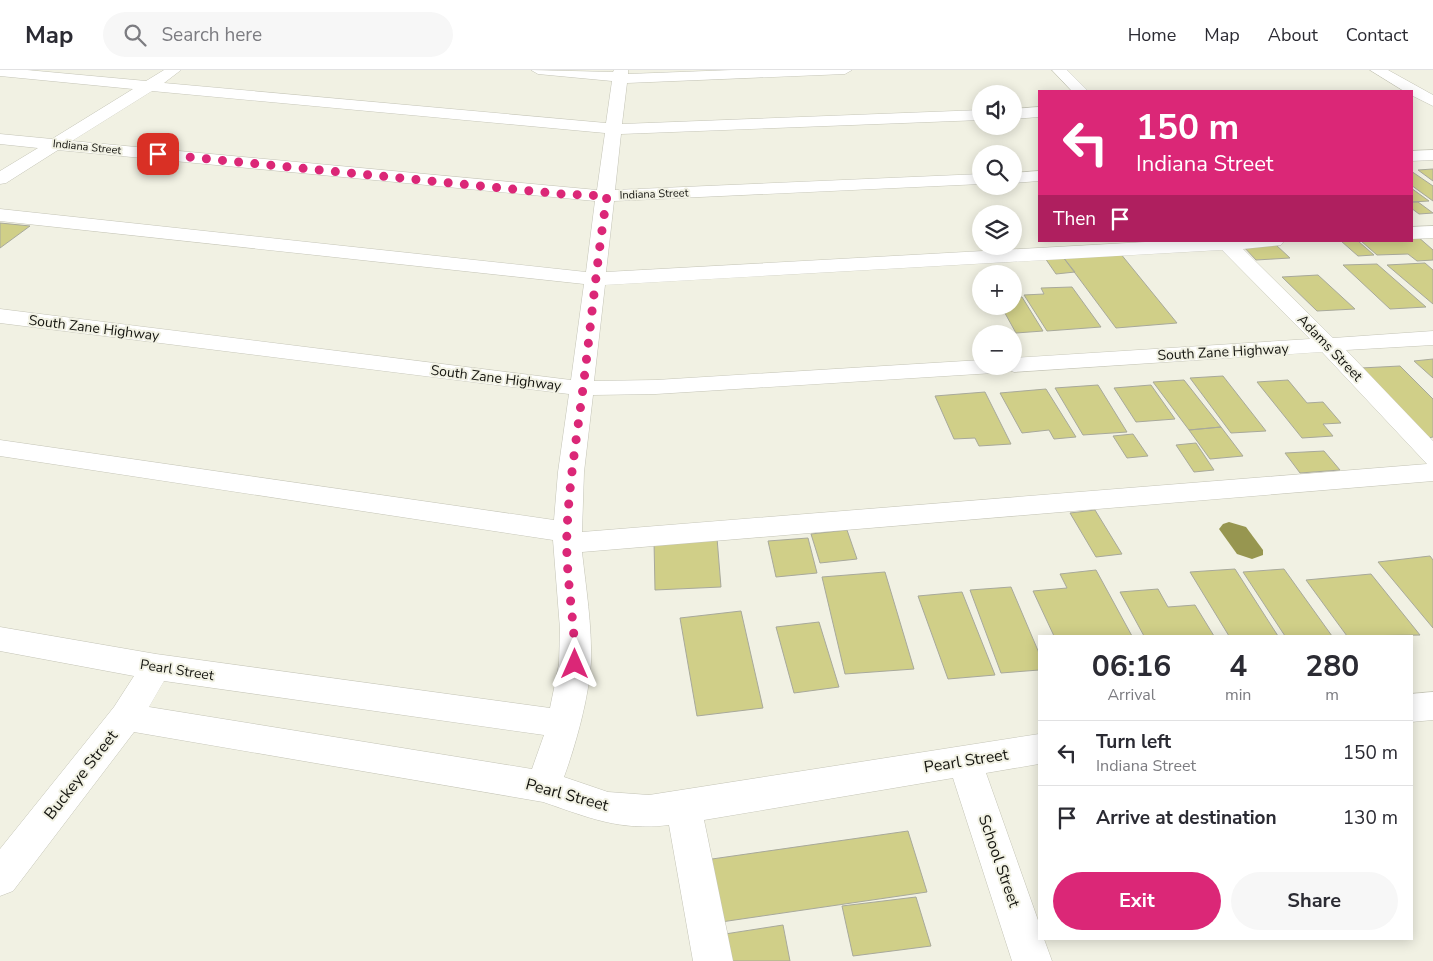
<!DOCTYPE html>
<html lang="en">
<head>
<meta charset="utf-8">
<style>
  :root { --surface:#fff; --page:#f7f7f7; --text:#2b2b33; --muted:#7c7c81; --line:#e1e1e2; --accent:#db2777 }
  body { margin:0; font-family:"Nunito Sans",sans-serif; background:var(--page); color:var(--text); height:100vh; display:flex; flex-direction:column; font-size:19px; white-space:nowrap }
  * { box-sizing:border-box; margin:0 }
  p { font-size:16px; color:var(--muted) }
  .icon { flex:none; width:28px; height:28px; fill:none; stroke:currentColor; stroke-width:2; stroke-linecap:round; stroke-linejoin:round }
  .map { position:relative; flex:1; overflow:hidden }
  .drawer { position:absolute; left:1038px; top:565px; width:375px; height:305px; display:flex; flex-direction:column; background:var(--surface); border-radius:0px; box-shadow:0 2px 12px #0003 }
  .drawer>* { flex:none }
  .banner { position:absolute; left:1038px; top:20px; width:375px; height:152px; border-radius:0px; box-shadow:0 2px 12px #0003; background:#db2777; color:#fff; overflow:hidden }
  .buttons { position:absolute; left:972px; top:15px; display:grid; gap:10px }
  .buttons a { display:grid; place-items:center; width:50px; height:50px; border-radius:50%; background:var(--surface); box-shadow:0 2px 12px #0003; font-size:25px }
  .pin { position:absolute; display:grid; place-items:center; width:42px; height:42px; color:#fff; margin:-21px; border-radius:10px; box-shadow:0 2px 8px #0006 }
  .me { position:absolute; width:55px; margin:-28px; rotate:0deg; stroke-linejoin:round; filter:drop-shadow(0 0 4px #0008) }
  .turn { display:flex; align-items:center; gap:18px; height:105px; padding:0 15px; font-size:22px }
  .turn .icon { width:65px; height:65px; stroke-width:2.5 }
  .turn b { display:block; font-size:35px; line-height:42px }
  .then { display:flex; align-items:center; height:48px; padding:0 15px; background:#0003; gap:10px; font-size:19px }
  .eta { display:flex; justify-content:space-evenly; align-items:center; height:85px; text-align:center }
  .eta b { font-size:30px; font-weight:700; line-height:35px }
  .primary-button { display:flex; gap:10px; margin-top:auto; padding:10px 15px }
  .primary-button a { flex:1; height:58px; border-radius:30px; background:var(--accent); color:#fff; font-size:20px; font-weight:700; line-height:58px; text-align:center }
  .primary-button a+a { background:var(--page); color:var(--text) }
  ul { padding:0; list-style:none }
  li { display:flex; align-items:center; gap:15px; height:65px; padding:0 15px; border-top:1px solid var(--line) }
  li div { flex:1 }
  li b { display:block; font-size:19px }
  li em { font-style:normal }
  header { display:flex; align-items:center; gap:30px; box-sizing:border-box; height:70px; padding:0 25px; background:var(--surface); border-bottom:1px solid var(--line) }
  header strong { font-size:24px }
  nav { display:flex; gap:28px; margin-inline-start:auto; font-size:18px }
  .search { width:350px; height:45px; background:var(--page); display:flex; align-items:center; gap:12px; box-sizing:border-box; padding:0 18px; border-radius:28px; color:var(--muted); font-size:19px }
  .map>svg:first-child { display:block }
  .water { fill:#979650 }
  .building { fill:#d0cf88; stroke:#a8a99b }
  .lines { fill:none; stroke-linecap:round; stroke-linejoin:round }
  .minor-casing { stroke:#c4c4b6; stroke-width:1 }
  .minor { fill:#fff; fill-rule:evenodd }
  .route { stroke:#db2777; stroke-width:9; stroke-dasharray:0 16.2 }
  .labels { text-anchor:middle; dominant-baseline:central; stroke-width:4; stroke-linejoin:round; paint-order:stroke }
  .far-street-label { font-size:11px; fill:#14140f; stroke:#f1f1e3 }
  .street-label { font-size:14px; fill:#14140f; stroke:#f1f1e3 }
  .near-street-label { font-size:16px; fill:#14140f; stroke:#f1f1e3 }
</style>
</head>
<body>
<header>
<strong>Map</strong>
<div class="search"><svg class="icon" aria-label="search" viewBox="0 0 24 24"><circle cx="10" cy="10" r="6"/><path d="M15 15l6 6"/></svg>Search here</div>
<nav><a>Home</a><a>Map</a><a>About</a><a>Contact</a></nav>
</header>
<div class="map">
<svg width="1433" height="891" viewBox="0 0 1433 891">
  <rect width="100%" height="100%" fill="#f1f1e3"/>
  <path class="water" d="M1229,452L1246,457L1263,480V485L1252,489L1237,484L1219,459L1223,454Z"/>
  <path class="building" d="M1433,99V111L1418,100Z
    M1411,101L1433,116V131L1411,115Z
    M1411,118L1429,131L1411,132Z
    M1411,132H1418L1433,143L1419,144L1411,138Z
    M0,153L30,156L0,178Z
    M1417,166L1433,180V190L1417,191L1408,184L1377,185L1361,171H1411V167Z
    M1341,171H1358L1374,185L1358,186Z
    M1275,174L1290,188L1256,190L1242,175Z
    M1120,183L1177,253L1116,258L1063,187Z
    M1063,187L1075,202L1056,204L1045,188Z
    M1425,193L1433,200V234L1387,195Z
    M1377,194L1426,237L1390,239L1343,195Z
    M1318,205L1355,239L1317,241L1282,207Z
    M1072,217L1101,257L1047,261L1024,225L1044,224L1041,218Z
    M1014,227H1022L1043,261L1016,263L1001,236H1014Z
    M1433,289V308L1414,291Z
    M1400,296L1433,329V367L1428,368L1361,298Z
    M1223,306L1266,361L1231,363L1190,308Z
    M1184,310L1221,357L1189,360L1153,312Z
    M1288,310L1307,333L1323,332L1341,353L1323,354L1333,366L1302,368L1257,312Z
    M1098,315L1127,362L1083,365L1055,318Z
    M1151,315L1175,349L1136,352L1114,318Z
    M1046,319L1076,367L1054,369L1049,360L1022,363L1000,323Z
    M985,322L1011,374L979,376L975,368L954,369L935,326Z
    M1221,357L1243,386L1210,389L1189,360Z
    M1133,364L1148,386L1127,388L1113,366Z
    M1196,373L1214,400L1194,402L1176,375Z
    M1324,381L1340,400L1300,403L1285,383Z
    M1095,440L1122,484L1096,487L1070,443Z
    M847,460L857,489L820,493L811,464Z
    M717,468L721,517L655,520L654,471Z
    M808,468L817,503L776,507L768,471Z
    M1430,486L1433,490V558L1378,492Z
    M1235,499L1278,566H1229L1190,502Z
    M1284,499L1332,566H1285L1243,502Z
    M1096,500L1132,566H1054L1033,521L1067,518L1060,504Z
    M885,502L914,599L845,604L822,507Z
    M1371,504L1420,565L1347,566L1306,510Z
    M1011,517L1039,583V600L1001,603L970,520Z
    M1158,519L1168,537L1195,535L1214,566H1144L1120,522Z
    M962,522L995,605L948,609L918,526Z
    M741,541L763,638L697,646L680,548Z
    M819,552L839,617L794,623L776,557Z
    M908,761L927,822L721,852L712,789Z
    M916,827L931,876L853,886L842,836Z
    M783,855L790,891H729L725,864Z"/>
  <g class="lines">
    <defs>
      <path id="minor" d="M0,0H27L146,11L164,0H181L164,13L606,53L612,11L538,4L531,0L613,2L614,0H628V4L732,0H852L845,4L627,13L622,54L981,40V50L621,64L615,120L981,104V114L614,131L606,202L1163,171H1284L1281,175L1243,179L1333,268L1433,261V275L1346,280L1433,371V411L582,482C586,518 592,555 591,592C589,627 576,674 564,707L608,722L649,725L1039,664V694L986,703L1039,853V869H1044L1052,891H1012L953,708L704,750L733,891H693L669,755C619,761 590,748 543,732L134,662L13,821L0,826V779L114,637L134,606L0,581V557L156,584L550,638L559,594L560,559L553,470L0,386V370L554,450L558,402L569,324L0,253V239L571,310L584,214L0,151V139L586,202L595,131L58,80L6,113L0,114V101L38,78L0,74V64L52,69L133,19L0,6ZM152,21L605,63L597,120L72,71ZM1222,180L1310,269L1014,288V296H981V290L656,310L594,311L605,215ZM1322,282L1427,394L582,462L584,402L593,325L656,324L994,303L1002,301L1004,298L1014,302ZM164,611L544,665L532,699L149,637Z
        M1052,0H1067L1088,21H1072Z
        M1370,0H1388L1433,25V36L1411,25V21H1404Z
        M1039,37V47L1014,49V39Z
        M1433,80V90L1411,91V81Z
        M1039,101V111L1014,113V103Z
        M1433,156V168L1411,169V157Z
        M1433,622V650L1411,652V624Z"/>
    </defs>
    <use href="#minor" class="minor-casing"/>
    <use href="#minor" class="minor"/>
  </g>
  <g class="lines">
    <path class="route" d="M158,84L562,124L607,126C597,190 591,254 583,318C577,366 569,413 567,461C565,506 575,549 575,594"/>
  </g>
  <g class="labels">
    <g class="far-street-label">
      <text transform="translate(87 77) rotate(6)">Indiana Street</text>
      <text transform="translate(654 124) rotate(-2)">Indiana Street</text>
    </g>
    <g class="street-label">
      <text transform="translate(94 258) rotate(7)">South Zane Highway</text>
      <text transform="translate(1330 278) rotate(46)">Adams Street</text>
      <text transform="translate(1223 282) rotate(-3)">South Zane Highway</text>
      <text transform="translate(496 308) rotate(7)">South Zane Highway</text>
      <text transform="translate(177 600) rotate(9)">Pearl Street</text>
    </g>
    <g class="near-street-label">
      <text transform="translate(966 691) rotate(-9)">Pearl Street</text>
      <text transform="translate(81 705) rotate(-52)">Buckeye Street</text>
      <text transform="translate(567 725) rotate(15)">Pearl Street</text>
      <text transform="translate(999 791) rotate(71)">School Street</text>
    </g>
  </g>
</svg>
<div class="buttons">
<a><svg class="icon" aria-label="sound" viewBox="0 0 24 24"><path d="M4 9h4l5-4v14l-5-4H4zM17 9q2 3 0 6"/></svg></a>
<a><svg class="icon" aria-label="search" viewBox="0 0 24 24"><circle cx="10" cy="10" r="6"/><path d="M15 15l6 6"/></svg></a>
<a><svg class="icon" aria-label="layers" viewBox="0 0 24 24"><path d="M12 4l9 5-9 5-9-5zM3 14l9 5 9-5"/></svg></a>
<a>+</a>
<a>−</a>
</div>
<div class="pin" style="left:158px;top:84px;background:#d93025"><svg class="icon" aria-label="arrive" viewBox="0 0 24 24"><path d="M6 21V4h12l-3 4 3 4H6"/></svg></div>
<svg class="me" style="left:575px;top:594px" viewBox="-20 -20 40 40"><path d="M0-17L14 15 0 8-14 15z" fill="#db2777" stroke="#fff" stroke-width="4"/></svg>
<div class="banner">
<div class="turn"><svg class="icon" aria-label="left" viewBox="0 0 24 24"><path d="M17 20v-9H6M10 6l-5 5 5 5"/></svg><div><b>150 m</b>Indiana Street</div></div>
<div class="then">Then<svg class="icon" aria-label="arrive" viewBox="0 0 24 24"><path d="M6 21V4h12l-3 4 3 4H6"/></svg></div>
</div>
<section class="drawer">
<div class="eta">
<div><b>06:16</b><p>Arrival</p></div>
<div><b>4</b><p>min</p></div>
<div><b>280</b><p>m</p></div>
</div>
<ul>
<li><svg class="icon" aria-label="left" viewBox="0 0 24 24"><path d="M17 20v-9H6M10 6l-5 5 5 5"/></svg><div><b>Turn left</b><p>Indiana Street</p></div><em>150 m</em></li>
<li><svg class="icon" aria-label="arrive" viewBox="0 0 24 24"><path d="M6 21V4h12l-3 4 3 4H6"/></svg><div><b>Arrive at destination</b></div><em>130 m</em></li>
</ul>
<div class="primary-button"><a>Exit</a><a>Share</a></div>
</section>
</div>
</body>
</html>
